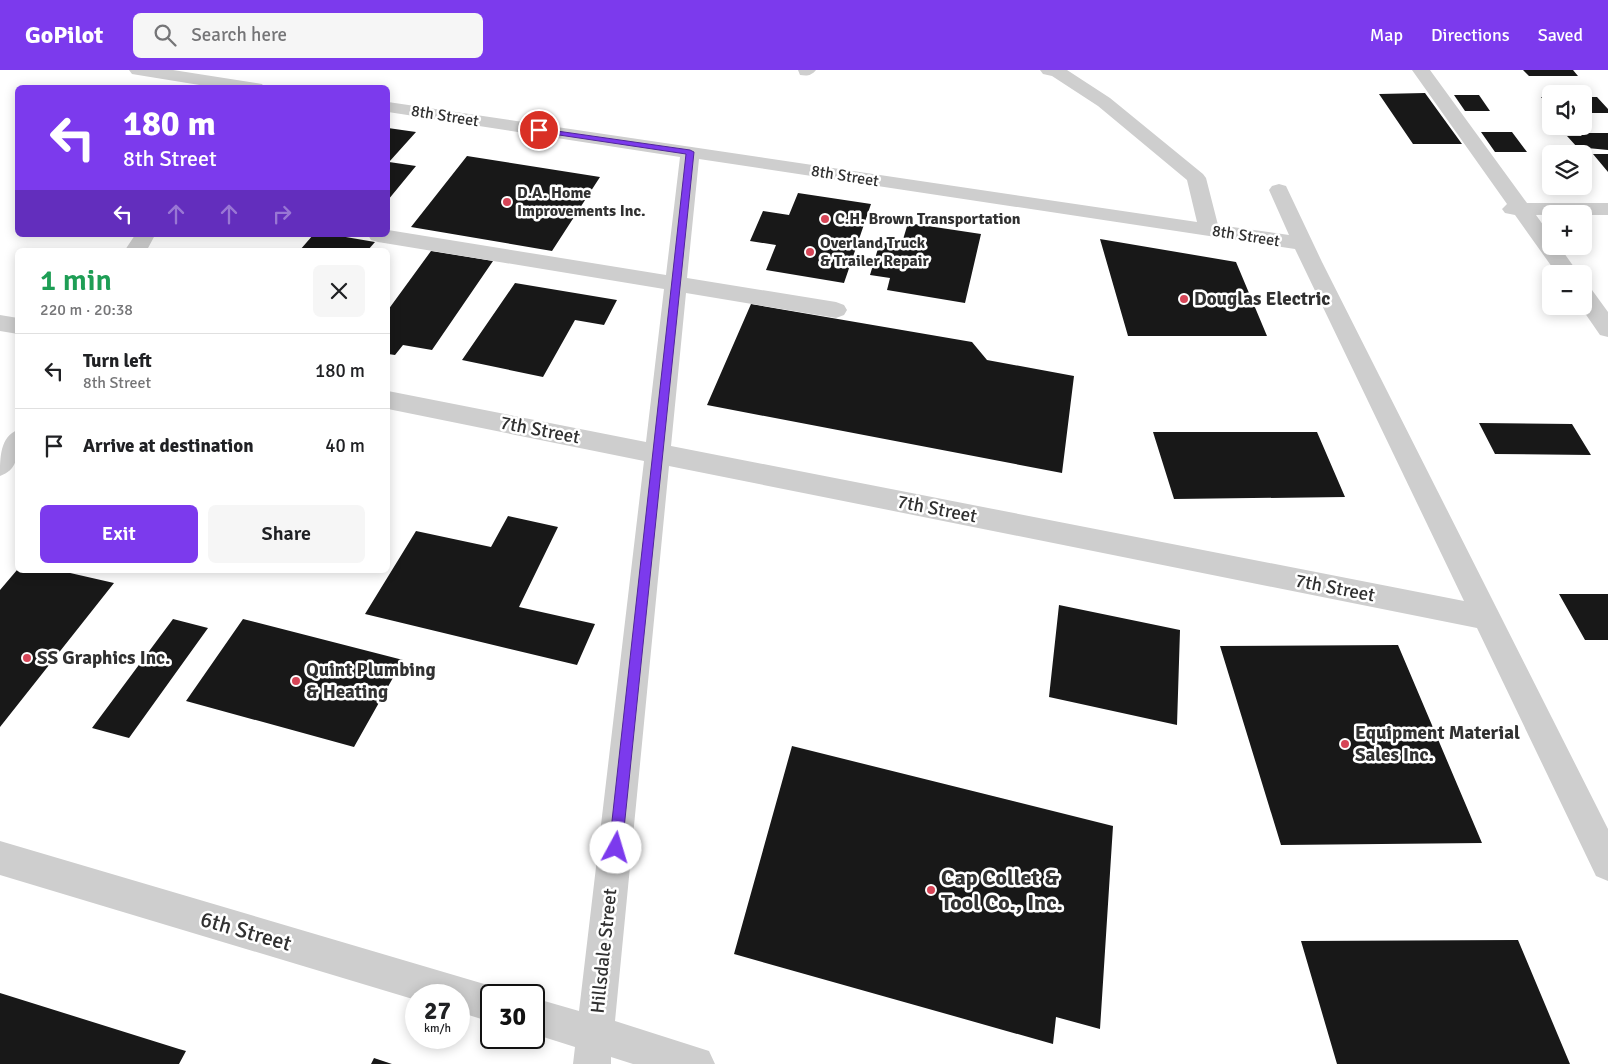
<!DOCTYPE html>
<html lang="en">
<head>
<meta charset="utf-8">
<style>
  :root { --surface:#fff; --page:#f6f6f6; --text:#202124; --muted:#757577; --line:#e0e0e0; --accent:#7c3aed }
  body { margin:0; font-family:Signika,sans-serif; background:var(--page); color:var(--text); height:100vh; display:flex; flex-direction:column; font-size:19px; white-space:nowrap }
  * { box-sizing:border-box; margin:0 }
  p { font-size:16px; color:var(--muted) }
  .icon { flex:none; width:28px; height:28px; fill:none; stroke:currentColor; stroke-width:2; stroke-linecap:round; stroke-linejoin:round }
  .map { position:relative; flex:1; overflow:hidden }
  .side { position:absolute; left:15px; top:178px; width:375px; height:325px; display:flex; flex-direction:column; background:var(--surface); border-radius:8px; box-shadow:0 2px 12px #0003 }
  .side>* { flex:none }
  .guide { position:absolute; left:15px; top:15px; width:375px; height:152px; border-radius:8px; box-shadow:0 2px 12px #0003; background:#7c3aed; color:#fff; overflow:hidden }
  .buttons { position:absolute; left:1542px; top:15px; display:grid; gap:10px }
  .buttons a { display:grid; place-items:center; width:50px; height:50px; border-radius:8px; background:var(--surface); box-shadow:0 2px 12px #0003; font-size:25px }
  .speed { position:absolute; left:405px; top:914px; display:flex; gap:10px; font-size:25px; font-weight:700; text-align:center }
  .speed>* { display:grid; place-content:center; width:65px; height:65px; border-radius:50%; background:var(--surface); box-shadow:0 2px 12px #0003; line-height:1 }
  .speed small { font-size:12px; font-weight:400 }
  .speed .limit { border:2px solid #111; border-radius:8px; background:#fff; color:#111 }
  .pin { position:absolute; display:grid; place-items:center; width:42px; height:42px; color:#fff; margin:-21px; border:2px solid #fff; border-radius:50%; box-shadow:0 1px 5px #0007 }
  .me { position:absolute; width:55px; margin:-28px; rotate:6deg; stroke-linejoin:round; filter:drop-shadow(0 0 4px #0008) }
  .turn { display:flex; align-items:center; gap:18px; height:105px; padding:0 25px; font-size:22px }
  .turn .icon { width:65px; height:65px; stroke-width:2.5 }
  .turn b { display:block; font-size:35px; line-height:42px }
  .lanes { display:flex; align-items:center; height:48px; padding:0 25px; background:#0003; justify-content:center; gap:25px; direction:ltr }
  .lanes .off { opacity:.35 }
  .round { display:grid; place-items:center; flex:none; width:52px; height:52px; border-radius:8px; background:var(--page) }
  .summary { display:flex; align-items:center; justify-content:space-between; height:85px; padding:0 25px }
  h1 { font-size:30px; font-weight:600; line-height:38px; color:#1e9e55 }
  .primary-button { display:flex; gap:10px; margin-top:auto; padding:10px 25px }
  .primary-button a { flex:1; height:58px; border-radius:8px; background:var(--accent); color:#fff; font-size:20px; font-weight:600; line-height:58px; text-align:center }
  .primary-button a+a { background:var(--page); color:var(--text) }
  ul { padding:0; list-style:none }
  li { display:flex; align-items:center; gap:15px; height:75px; padding:0 25px; border-top:1px solid var(--line) }
  li div { flex:1 }
  li b { display:block; font-size:19px }
  li em { font-style:normal }
  header { display:flex; align-items:center; gap:30px; box-sizing:border-box; height:70px; padding:0 25px; background:var(--accent); color:#fff }
  header strong { font-size:24px }
  nav { display:flex; gap:28px; margin-inline-start:auto; font-size:18px }
  .search { width:350px; height:45px; background:var(--page); display:flex; align-items:center; gap:12px; box-sizing:border-box; padding:0 18px; border-radius:8px; color:var(--muted); font-size:19px }
  .map>svg:first-child { display:block }
  .building { fill:#181818 }
  .lines { fill:none; stroke-linecap:round; stroke-linejoin:round }
  .minor { fill:#cecece; fill-rule:evenodd }
  .route { fill:#7c3aed; stroke:#51269a }
  .poi-dot { fill:#d64557; stroke:#fff; stroke-width:2 }
  .labels { text-anchor:middle; dominant-baseline:central; stroke-width:5; stroke-linejoin:round; paint-order:stroke }
  .far-street-label { font-size:16px; fill:#313131; stroke:#fff }
  .far-poi-label { font-size:16px; font-weight:bold; fill:#313131; stroke:#fff; text-anchor:start }
  .poi-label { font-size:19px; font-weight:bold; fill:#313131; stroke:#fff; text-anchor:start }
  .street-label { font-size:19px; fill:#313131; stroke:#fff }
  .near-poi-label { font-size:22px; font-weight:bold; fill:#313131; stroke:#fff; text-anchor:start }
  .near-street-label { font-size:22px; fill:#313131; stroke:#fff }
</style>
</head>
<body>
<header>
<strong>GoPilot</strong>
<div class="search"><svg class="icon" aria-label="search" viewBox="0 0 24 24"><circle cx="10" cy="10" r="6"/><path d="M15 15l6 6"/></svg>Search here</div>
<nav><a>Map</a><a>Directions</a><a>Saved</a></nav>
</header>
<div class="map">
<svg width="1608" height="994" viewBox="0 0 1608 994">
  <rect width="100%" height="100%" fill="#fff"/>
  <path class="building" d="M1523,0H1573L1578,6H1529Z
    M1425,23L1462,74H1413L1379,24Z
    M1454,25H1479L1490,41H1465Z
    M1541,27H1551V39Z
    M1584,27H1597L1608,39V43H1584Z
    M388,58L416,62L389,92L416,96L388,130Z
    M1481,62H1512L1527,82H1495Z
    M1579,63H1608V80L1577,77L1567,66H1582Z
    M1593,84H1608V102Z
    M467,86L600,107L552,181L411,157Z
    M798,123L871,134L844,213L766,200L776,175L750,171L763,141L789,145Z
    M908,153L981,164L965,233L887,220L890,208L870,205L880,172L901,176Z
    M313,165H334L375,172L368,180H300Z
    M1100,169L1236,192L1267,266H1128Z
    M431,181L493,191L432,280L403,275L395,285L388,284V240Z
    M515,213L617,230L604,255L575,250L543,307L462,290Z
    M751,234L972,272L987,290L1074,306L1062,403L707,335Z
    M1479,353L1572,354L1591,385L1495,384Z
    M1153,362H1317L1345,427L1174,429Z
    M508,446L558,457L519,537L595,554L577,595L365,544L416,461L491,477Z
    M17,500H57L114,513L0,657V520Z
    M1559,524H1608V570H1585Z
    M1059,535L1180,560L1177,655L1049,627Z
    M173,549L208,558L129,668L92,658Z
    M243,549L403,590L354,677L186,631Z
    M1398,575L1482,773L1281,775L1220,576Z
    M792,676L1113,756L1100,959L1056,947L1053,974L734,884Z
    M1518,870L1570,994H1337L1301,871Z
    M0,923L179,979L186,981L179,994H0Z
    M374,988L392,994H371Z"/>
  <g class="lines">
    <path class="minor" d="M129,0H173L256,13L262,14L265,18H218L138,5L132,4Z
      M798,0H816C811,6 807,6 800,5Z
      M1040,0H1067L1110,28L1203,104L1206,108L1218,155L1289,165L1269,120L1272,116L1279,114L1286,116L1322,192L1608,759V811L1596,806L1477,558L669,396L615,951L709,981L715,994H633L611,987V994H573L575,977L534,964V928L579,941L644,391L388,339V321L646,372L664,219L378,172L371,170L368,165H388V160L666,205L680,87L388,42V32L1197,152L1187,110L1098,36L1052,6L1043,4ZM699,89L1295,179L1464,531L671,376L686,223L836,248L844,245L847,240L844,235L836,232L687,208Z
      M1412,0H1430L1527,133H1608V145H1584V144L1536,145L1551,166V176H1559L1579,204H1557L1515,145L1505,143L1502,139L1507,134Z
      M135,165H155L147,180H125Z
      M1584,218L1592,220L1608,242V267L1600,265L1580,236H1584Z
      M0,245L18,248V264L0,261Z
      M18,360C18,378 21,399 0,406C0,388 0,366 18,360Z
      M0,771L491,916L504,921L505,925H491V952L459,942V925H416V930L0,805Z"/>
  </g>
  <path class="route" d="M536,58L690,80L694,82L622,778L620,783L616,785L611,783L609,778L686,84L539,62L535,60Z"/>
  <g class="poi-dot">
    <circle cx="507" cy="132" r="5"/>
    <circle cx="825" cy="149" r="5"/>
    <circle cx="810" cy="182" r="5"/>
    <circle cx="1184" cy="229" r="5"/>
    <circle cx="27" cy="588" r="5"/>
    <circle cx="296" cy="611" r="5"/>
    <circle cx="1345" cy="674" r="5"/>
    <circle cx="931" cy="820" r="5"/>
  </g>
  <g class="labels">
    <g class="far-street-label">
      <text transform="translate(445 46) rotate(9)">8th Street</text>
      <text transform="translate(845 106) rotate(9)">8th Street</text>
      <text transform="translate(1246 166) rotate(9)">8th Street</text>
    </g>
    <g class="far-poi-label">
      <text x="517" y="123">D.A. Home<tspan x="517" dy="18">Improvements Inc.</tspan></text>
      <text x="835" y="149">C.H. Brown Transportation</text>
      <text x="820" y="173">Overland Truck<tspan x="820" dy="18">&amp; Trailer Repair</tspan></text>
    </g>
    <g class="poi-label">
      <text x="1194" y="229">Douglas Electric</text>
      <text x="37" y="588">SS Graphics Inc.</text>
      <text x="306" y="600">Quint Plumbing<tspan x="306" dy="22">&amp; Heating</tspan></text>
      <text x="1355" y="663">Equipment Material<tspan x="1355" dy="22">Sales Inc.</tspan></text>
    </g>
    <g class="street-label">
      <text transform="translate(540 360) rotate(11)">7th Street</text>
      <text transform="translate(937 439) rotate(11)">7th Street</text>
      <text transform="translate(1335 518) rotate(11)">7th Street</text>
      <text transform="translate(604 881) rotate(-84)">Hillsdale Street</text>
    </g>
    <g class="near-poi-label">
      <text x="941" y="807">Cap Collet &amp;<tspan x="941" dy="25">Tool Co., Inc.</tspan></text>
    </g>
    <g class="near-street-label">
      <text transform="translate(246 861) rotate(16)">6th Street</text>
    </g>
  </g>
</svg>
<div class="buttons">
<a><svg class="icon" aria-label="sound" viewBox="0 0 24 24"><path d="M4 9h4l5-4v14l-5-4H4zM17 9q2 3 0 6"/></svg></a>
<a><svg class="icon" aria-label="layers" viewBox="0 0 24 24"><path d="M12 4l9 5-9 5-9-5zM3 14l9 5 9-5"/></svg></a>
<a>+</a>
<a>−</a>
</div>
<div class="speed"><div>27<small>km/h</small></div><div class="limit">30</div></div>
<div class="pin" style="left:539px;top:60px;background:#d93025"><svg class="icon" aria-label="arrive" viewBox="0 0 24 24"><path d="M6 21V4h12l-3 4 3 4H6"/></svg></div>
<svg class="me" style="left:616px;top:778px" viewBox="-20 -20 40 40"><circle r="19" fill="#fff"/><path d="M0-13L10 11 0 6-10 11z" fill="#7c3aed"/></svg>
<div class="guide">
<div class="turn"><svg class="icon" aria-label="left" viewBox="0 0 24 24"><path d="M17 20v-9H6M10 6l-5 5 5 5"/></svg><div><b>180 m</b>8th Street</div></div>
<div class="lanes"><svg class="icon" aria-label="left" viewBox="0 0 24 24"><path d="M17 20v-9H6M10 6l-5 5 5 5"/></svg><svg class="icon off" aria-label="ahead" viewBox="0 0 24 24"><path d="M12 20V5M6 11l6-6 6 6"/></svg><svg class="icon off" aria-label="ahead" viewBox="0 0 24 24"><path d="M12 20V5M6 11l6-6 6 6"/></svg><svg class="icon off" aria-label="right" viewBox="0 0 24 24"><path d="M7 20v-9h11M14 6l5 5-5 5"/></svg></div>
</div>
<section class="side">
<div class="summary"><div><h1>1 min</h1><p>220 m · 20:38</p></div><a class="round"><svg class="icon" aria-label="close" viewBox="0 0 24 24"><path d="M6 6l12 12M18 6L6 18"/></svg></a></div>
<ul>
<li><svg class="icon" aria-label="left" viewBox="0 0 24 24"><path d="M17 20v-9H6M10 6l-5 5 5 5"/></svg><div><b>Turn left</b><p>8th Street</p></div><em>180 m</em></li>
<li><svg class="icon" aria-label="arrive" viewBox="0 0 24 24"><path d="M6 21V4h12l-3 4 3 4H6"/></svg><div><b>Arrive at destination</b></div><em>40 m</em></li>
</ul>
<div class="primary-button"><a>Exit</a><a>Share</a></div>
</section>
</div>
</body>
</html>
